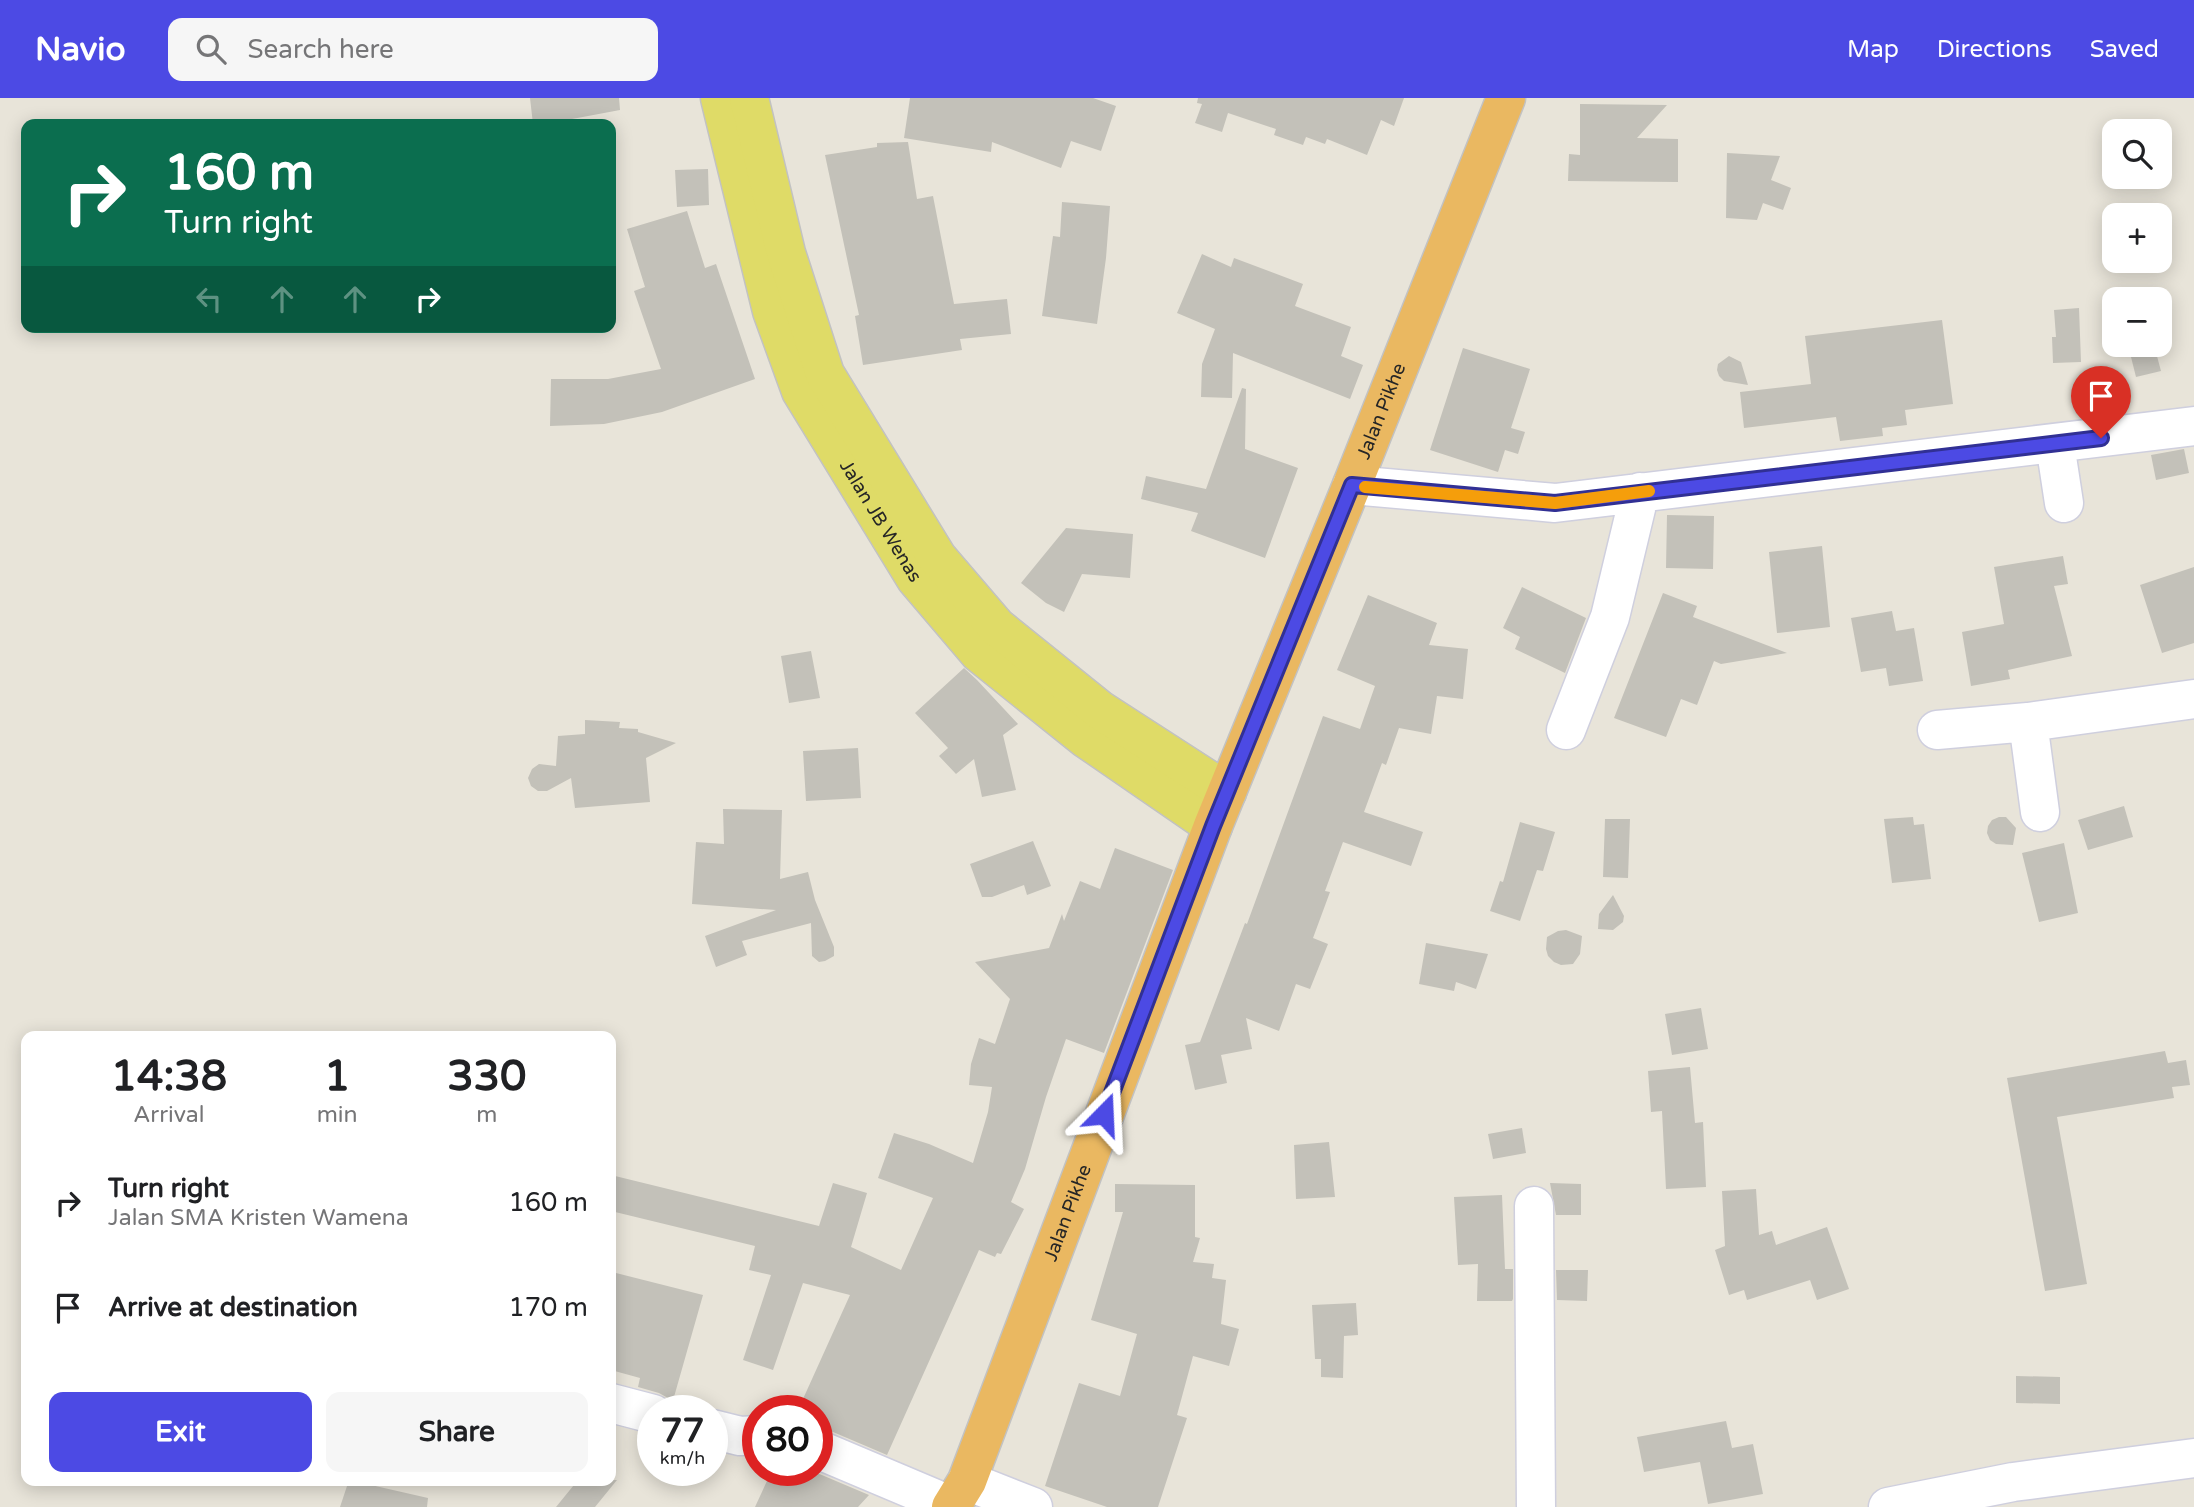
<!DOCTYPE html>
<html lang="en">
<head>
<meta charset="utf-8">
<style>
  :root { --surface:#fff; --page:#f6f6f6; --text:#202124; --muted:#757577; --accent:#4c4ae4 }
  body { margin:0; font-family:"Varela Round",sans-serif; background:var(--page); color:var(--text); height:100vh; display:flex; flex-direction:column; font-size:26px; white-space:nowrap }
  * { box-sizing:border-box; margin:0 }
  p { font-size:23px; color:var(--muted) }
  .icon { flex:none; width:38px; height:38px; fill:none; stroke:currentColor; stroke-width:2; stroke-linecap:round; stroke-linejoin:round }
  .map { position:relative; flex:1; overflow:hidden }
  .side { position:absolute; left:21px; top:933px; width:595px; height:455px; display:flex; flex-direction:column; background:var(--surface); border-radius:14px; box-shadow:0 4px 18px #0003 }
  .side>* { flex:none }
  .banner { position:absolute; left:21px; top:21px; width:595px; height:214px; border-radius:14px; box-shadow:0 4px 18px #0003; background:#0b6e4f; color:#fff; overflow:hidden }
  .fabs { position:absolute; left:2102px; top:21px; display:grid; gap:14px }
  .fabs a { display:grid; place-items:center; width:70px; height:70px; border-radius:14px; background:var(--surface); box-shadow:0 4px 18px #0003; font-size:35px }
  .speed { position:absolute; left:637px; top:1297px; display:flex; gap:14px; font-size:35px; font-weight:700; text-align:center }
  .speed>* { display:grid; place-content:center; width:91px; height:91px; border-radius:50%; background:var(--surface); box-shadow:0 4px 18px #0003; line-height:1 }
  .speed small { font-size:18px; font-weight:400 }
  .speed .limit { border:10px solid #d22; background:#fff; color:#111 }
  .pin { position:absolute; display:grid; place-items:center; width:60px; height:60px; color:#fff; margin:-72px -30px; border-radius:50% 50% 50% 0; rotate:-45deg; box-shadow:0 0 7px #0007 }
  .pin .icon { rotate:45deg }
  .me { position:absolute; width:77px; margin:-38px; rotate:21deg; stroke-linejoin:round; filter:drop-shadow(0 0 5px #0008) }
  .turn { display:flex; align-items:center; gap:24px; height:147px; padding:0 28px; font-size:32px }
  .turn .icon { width:91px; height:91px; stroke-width:2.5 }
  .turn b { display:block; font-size:49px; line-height:60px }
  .lanes { display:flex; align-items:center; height:66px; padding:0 28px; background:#0003; justify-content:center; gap:35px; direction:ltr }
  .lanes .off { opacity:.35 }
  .eta { display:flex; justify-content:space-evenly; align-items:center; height:119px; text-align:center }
  .eta b { font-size:42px; font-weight:700; line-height:49px }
  .action { display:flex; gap:14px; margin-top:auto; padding:14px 28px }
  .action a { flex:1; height:80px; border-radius:14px; background:var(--accent); color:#fff; font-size:28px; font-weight:700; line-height:80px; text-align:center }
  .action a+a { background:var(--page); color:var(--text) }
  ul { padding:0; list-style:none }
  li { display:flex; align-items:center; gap:21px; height:105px; padding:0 28px }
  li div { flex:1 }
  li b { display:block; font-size:26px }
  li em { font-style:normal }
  header { display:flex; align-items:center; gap:42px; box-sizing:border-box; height:98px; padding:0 35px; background:var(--accent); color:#fff }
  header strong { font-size:33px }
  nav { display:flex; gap:38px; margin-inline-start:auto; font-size:24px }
  .search { width:490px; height:63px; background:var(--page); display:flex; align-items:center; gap:18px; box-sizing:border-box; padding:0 24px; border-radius:14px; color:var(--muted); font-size:26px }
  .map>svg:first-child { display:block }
  .building { fill:#c3c1b9 }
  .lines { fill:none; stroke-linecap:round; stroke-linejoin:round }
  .minor-casing { stroke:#cfcfde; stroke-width:41 }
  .major-casing { stroke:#c2c2c2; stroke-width:41 }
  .highway-casing { stroke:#c2c2c2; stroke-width:41 }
  .minor { stroke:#fff; stroke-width:38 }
  .major { stroke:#dfdb67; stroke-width:38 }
  .highway { stroke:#eab861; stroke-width:38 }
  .route-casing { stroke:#313094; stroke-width:18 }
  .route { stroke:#4c4ae4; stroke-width:12 }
  .slow { stroke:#f59e0b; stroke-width:12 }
  .labels { text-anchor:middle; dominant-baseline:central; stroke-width:7; stroke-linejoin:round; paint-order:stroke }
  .street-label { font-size:19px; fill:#262626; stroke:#fff }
</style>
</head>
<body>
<header>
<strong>Navio</strong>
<div class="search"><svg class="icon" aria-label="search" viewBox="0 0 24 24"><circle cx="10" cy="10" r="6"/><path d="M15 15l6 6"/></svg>Search here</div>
<nav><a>Map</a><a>Directions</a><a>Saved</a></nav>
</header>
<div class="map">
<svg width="2194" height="1409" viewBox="0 0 2194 1409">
  <rect width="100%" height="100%" fill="#e8e4d9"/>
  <path class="building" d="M530,0H619L620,12L556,24L557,26H533Z
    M910,0H1093L1116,8L1101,53L1071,43L1061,70L992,44L991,54L904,40Z
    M1198,0H1404L1394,28L1381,22L1367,57L1327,41L1325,46L1306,39L1303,47L1274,37L1276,31L1228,15L1222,34L1195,25L1202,6L1197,5Z
    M1580,6L1667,7L1637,40L1678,41V84L1568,83L1569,56L1580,57Z
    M908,44L917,101L933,98L954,206L1007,201L1011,236L960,241L962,252L863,267L855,218L859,217L825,57L877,49V45Z
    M1727,55L1780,58L1771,82L1791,90L1783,112L1763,105L1757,122L1726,120Z
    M708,71L709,107L677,109L675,72Z
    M1062,104L1110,108L1106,160L1097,226L1042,218L1053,138L1060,139Z
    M687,113L705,170L716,166L755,281L662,314L604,326L550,328L551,281H608L661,271L634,193L645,189L627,131Z
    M1202,156L1231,169L1234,160L1303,186L1295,208L1351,229L1341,258L1363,267L1350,301L1233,255L1232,300L1201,299L1202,266L1215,231L1177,215Z
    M2079,210L2081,264L2053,265L2052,239H2056L2054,212Z
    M1942,222L1953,306L1905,312L1907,327L1882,330L1883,338L1840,343L1836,319L1744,330L1740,294L1811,286L1805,238Z
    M2128,247H2154L2161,273L2136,279Z
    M1463,250L1530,271L1511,330L1525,334L1518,356L1505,352L1498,374L1430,352Z
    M1729,258L1741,264L1748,287L1724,283L1719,278L1717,272L1718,266Z
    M1242,290L1246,291L1245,351L1298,370L1265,460L1191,433L1198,415L1141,401L1146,378L1206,391Z
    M2184,351L2189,375L2156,382L2151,357Z
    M1667,417L1714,418L1713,471L1666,470Z
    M1066,430L1133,436L1130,480L1082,476L1064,514L1046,505L1021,485Z
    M1822,448L1830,529L1777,535L1769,454Z
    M2063,458L2068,486L2054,488L2072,558L2008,572L2010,581L1971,588L1962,534L2004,526L1994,469Z
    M2194,469V545L2162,555L2140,487Z
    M1522,489L1586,520L1565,575L1515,551L1520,539L1503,530Z
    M1663,495L1697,508L1693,519L1787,555L1721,566L1714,563L1697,607L1681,601L1666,639L1614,620Z
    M1368,497L1437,525L1429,547L1468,551L1463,601L1437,598L1431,636L1399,630L1386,667L1382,665L1364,714L1423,734L1411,768L1343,744L1325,793L1330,794L1313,840L1328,846L1310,891L1296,886L1279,933L1246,920L1252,951L1221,957L1227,985L1195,992L1185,947L1200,944L1245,825L1247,826L1323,618L1360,631L1375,588L1337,572Z
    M1892,513L1896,533L1914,530L1923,583L1889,588L1886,570L1861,574L1851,520Z
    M811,553L820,600L789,605L781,558Z
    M964,570L977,582L1018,626L1003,637L1016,692L982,699L974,661L956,676L939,658L948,650L915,615Z
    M585,622L620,624L619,630L638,631V634L676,645L646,660L650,704L575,710L571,680L547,693H538L531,688L528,680L532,671L539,666L556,668L558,638L585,636Z
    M858,650L861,700L806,703L803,653Z
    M2124,708L2133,739L2088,752L2078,722Z
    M723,711L782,712L780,781L808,774L815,802L834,849V858L825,863L819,864L812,858L811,825L742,843L747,857L716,869L705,838L776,812L692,806L696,744L724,746Z
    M1913,719L1914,727L1924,726L1931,781L1892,785L1884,721Z
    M1999,719H2006L2016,730L2013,747L1996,746L1990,742L1987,735L1988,728L1992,722Z
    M1605,721H1630L1628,780L1603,779Z
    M1520,724L1555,734L1543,773L1537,772L1520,823L1490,813L1500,783L1503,784Z
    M1033,743L1051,788L1027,797L1024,787L992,799H982L970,766Z
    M2064,745L2078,815L2039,824L2022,755Z
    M1115,750L1173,772L1104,955L1066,941L1046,999L1025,1071L1011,1104L1024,1111L1001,1156L997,1155L995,1159L979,1152L887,1357L826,1331L817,1330V1312H798L850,1197L803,1185L773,1272L743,1262L771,1177L749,1172L755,1148L611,1113V1077L819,1128L833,1085L867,1095L851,1149L901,1172L933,1100L878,1080L894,1035L929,1046L973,1065L988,1014L992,989L969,987L971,966L979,940L995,946L1010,901L975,864L1049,850L1062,816L1064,823L1080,783L1100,791Z
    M1613,797L1624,818L1623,824L1613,832L1598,831L1599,816Z
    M1566,832L1582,838L1580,856L1573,866L1561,867L1554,864L1548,858L1546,851L1547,839L1558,833Z
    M1426,845L1488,856L1476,891L1456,884L1454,893L1419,886Z
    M1701,910L1708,951L1672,957L1665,916Z
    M2165,953L2168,965L2186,962L2190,987L2172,989L2174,1000L2057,1019L2087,1186L2045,1193L2007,980Z
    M1690,969L1695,1025L1703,1024L1706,1089L1666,1091L1662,1013L1651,1014L1648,973Z
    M1522,1030L1526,1055L1493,1061L1488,1036Z
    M1329,1044L1335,1099L1296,1101L1294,1047Z
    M1550,1085L1581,1086V1117H1556Z
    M1115,1086L1195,1087V1139L1200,1140L1193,1164L1214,1166L1212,1180L1226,1182L1221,1226L1239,1231L1229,1268L1193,1258L1177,1317L1187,1320L1158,1409H1107L1045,1388L1079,1285L1120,1298L1137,1236L1091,1222L1123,1114H1115Z
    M1756,1091L1759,1137L1772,1133L1776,1147L1827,1129L1849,1191L1817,1202L1810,1182L1747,1202L1744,1192L1729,1197L1715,1152L1725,1148L1722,1093Z
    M1502,1097L1505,1171H1513V1201L1512,1203H1477L1478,1166L1458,1167L1454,1099Z
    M1556,1172H1588L1587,1203L1557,1202Z
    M616,1175L703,1197L672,1306L668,1300L659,1295L638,1289L640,1280L611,1272V1184L614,1185Z
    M1356,1205L1358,1237L1344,1238L1343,1280L1321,1279V1261H1315L1312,1207Z
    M2016,1278L2060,1279V1306L2016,1305Z
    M1726,1323L1732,1350L1753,1346L1763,1396L1708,1406L1700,1364L1644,1374L1637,1339Z
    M772,1372H810L869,1397L858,1409H755Z
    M349,1382L428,1400L427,1409H340Z
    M578,1382H617L595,1409H556Z"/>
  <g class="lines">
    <defs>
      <path id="minor" d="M2055,346L2064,405
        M1352,387L1555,405L2194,328
        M2028,624L2040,714
        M1566,632L1610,519L1640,394
        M1937,632L2028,624L2194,601
        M1534,1108L1536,1409
        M611,1305L653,1316
        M712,1331L740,1338L758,1337
        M817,1351L952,1408
        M967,1383L1033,1409
        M1888,1409L2013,1384L2194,1360"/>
      <g id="major">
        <path id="s1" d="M720,0L772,213L801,293L916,481L979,555L1085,640L1213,728"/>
        <path d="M749,0L786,155L825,276L937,459L997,529L1100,612L1227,694"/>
      </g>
      <g id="highway">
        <path id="s2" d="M951,1409L967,1383L1213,728L1352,387L1506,0"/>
      </g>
    </defs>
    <use href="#minor" class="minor-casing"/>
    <use href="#major" class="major-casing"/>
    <use href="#highway" class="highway-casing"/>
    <use href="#minor" class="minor"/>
    <use href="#major" class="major"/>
    <use href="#highway" class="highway"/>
  </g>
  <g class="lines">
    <defs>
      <path id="route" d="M1104,1016L1213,728L1352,387L1555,405L2101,340"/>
    </defs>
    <use href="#route" class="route-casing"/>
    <use href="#route" class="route"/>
    <path class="slow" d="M1365,389L1555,405L1649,393"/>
  </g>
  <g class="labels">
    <g class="street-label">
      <text stroke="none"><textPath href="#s2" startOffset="1178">Jalan Pikhe</textPath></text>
      <text stroke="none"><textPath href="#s1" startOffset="457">Jalan JB Wenas</textPath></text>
      <text stroke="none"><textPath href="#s2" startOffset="317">Jalan Pikhe</textPath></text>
    </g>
  </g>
</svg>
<div class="fabs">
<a><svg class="icon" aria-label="search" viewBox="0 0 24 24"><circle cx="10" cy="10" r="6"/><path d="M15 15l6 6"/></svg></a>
<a>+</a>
<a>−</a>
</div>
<div class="speed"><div>77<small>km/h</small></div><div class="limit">80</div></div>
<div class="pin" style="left:2101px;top:340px;background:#d93025"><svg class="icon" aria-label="arrive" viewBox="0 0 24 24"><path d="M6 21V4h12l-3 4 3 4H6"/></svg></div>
<svg class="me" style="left:1104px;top:1016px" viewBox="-20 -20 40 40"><path d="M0-17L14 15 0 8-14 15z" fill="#4c4ae4" stroke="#fff" stroke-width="4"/></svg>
<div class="banner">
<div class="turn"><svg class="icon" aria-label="right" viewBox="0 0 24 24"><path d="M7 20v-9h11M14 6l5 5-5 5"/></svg><div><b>160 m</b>Turn right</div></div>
<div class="lanes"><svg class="icon off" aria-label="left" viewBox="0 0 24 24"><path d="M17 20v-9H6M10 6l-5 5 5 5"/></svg><svg class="icon off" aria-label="ahead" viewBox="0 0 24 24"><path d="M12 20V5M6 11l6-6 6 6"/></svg><svg class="icon off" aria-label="ahead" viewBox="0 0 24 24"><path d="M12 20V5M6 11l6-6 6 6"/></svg><svg class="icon" aria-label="right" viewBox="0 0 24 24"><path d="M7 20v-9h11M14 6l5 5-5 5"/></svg></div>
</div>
<section class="side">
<div class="eta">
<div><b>14:38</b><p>Arrival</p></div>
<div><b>1</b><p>min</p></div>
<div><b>330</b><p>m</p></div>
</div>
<ul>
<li><svg class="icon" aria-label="right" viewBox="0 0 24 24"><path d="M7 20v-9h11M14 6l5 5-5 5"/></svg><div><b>Turn right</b><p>Jalan SMA Kristen Wamena</p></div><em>160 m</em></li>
<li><svg class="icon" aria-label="arrive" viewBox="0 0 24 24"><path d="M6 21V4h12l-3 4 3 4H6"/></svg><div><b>Arrive at destination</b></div><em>170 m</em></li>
</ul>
<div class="action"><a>Exit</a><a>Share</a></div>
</section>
</div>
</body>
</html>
